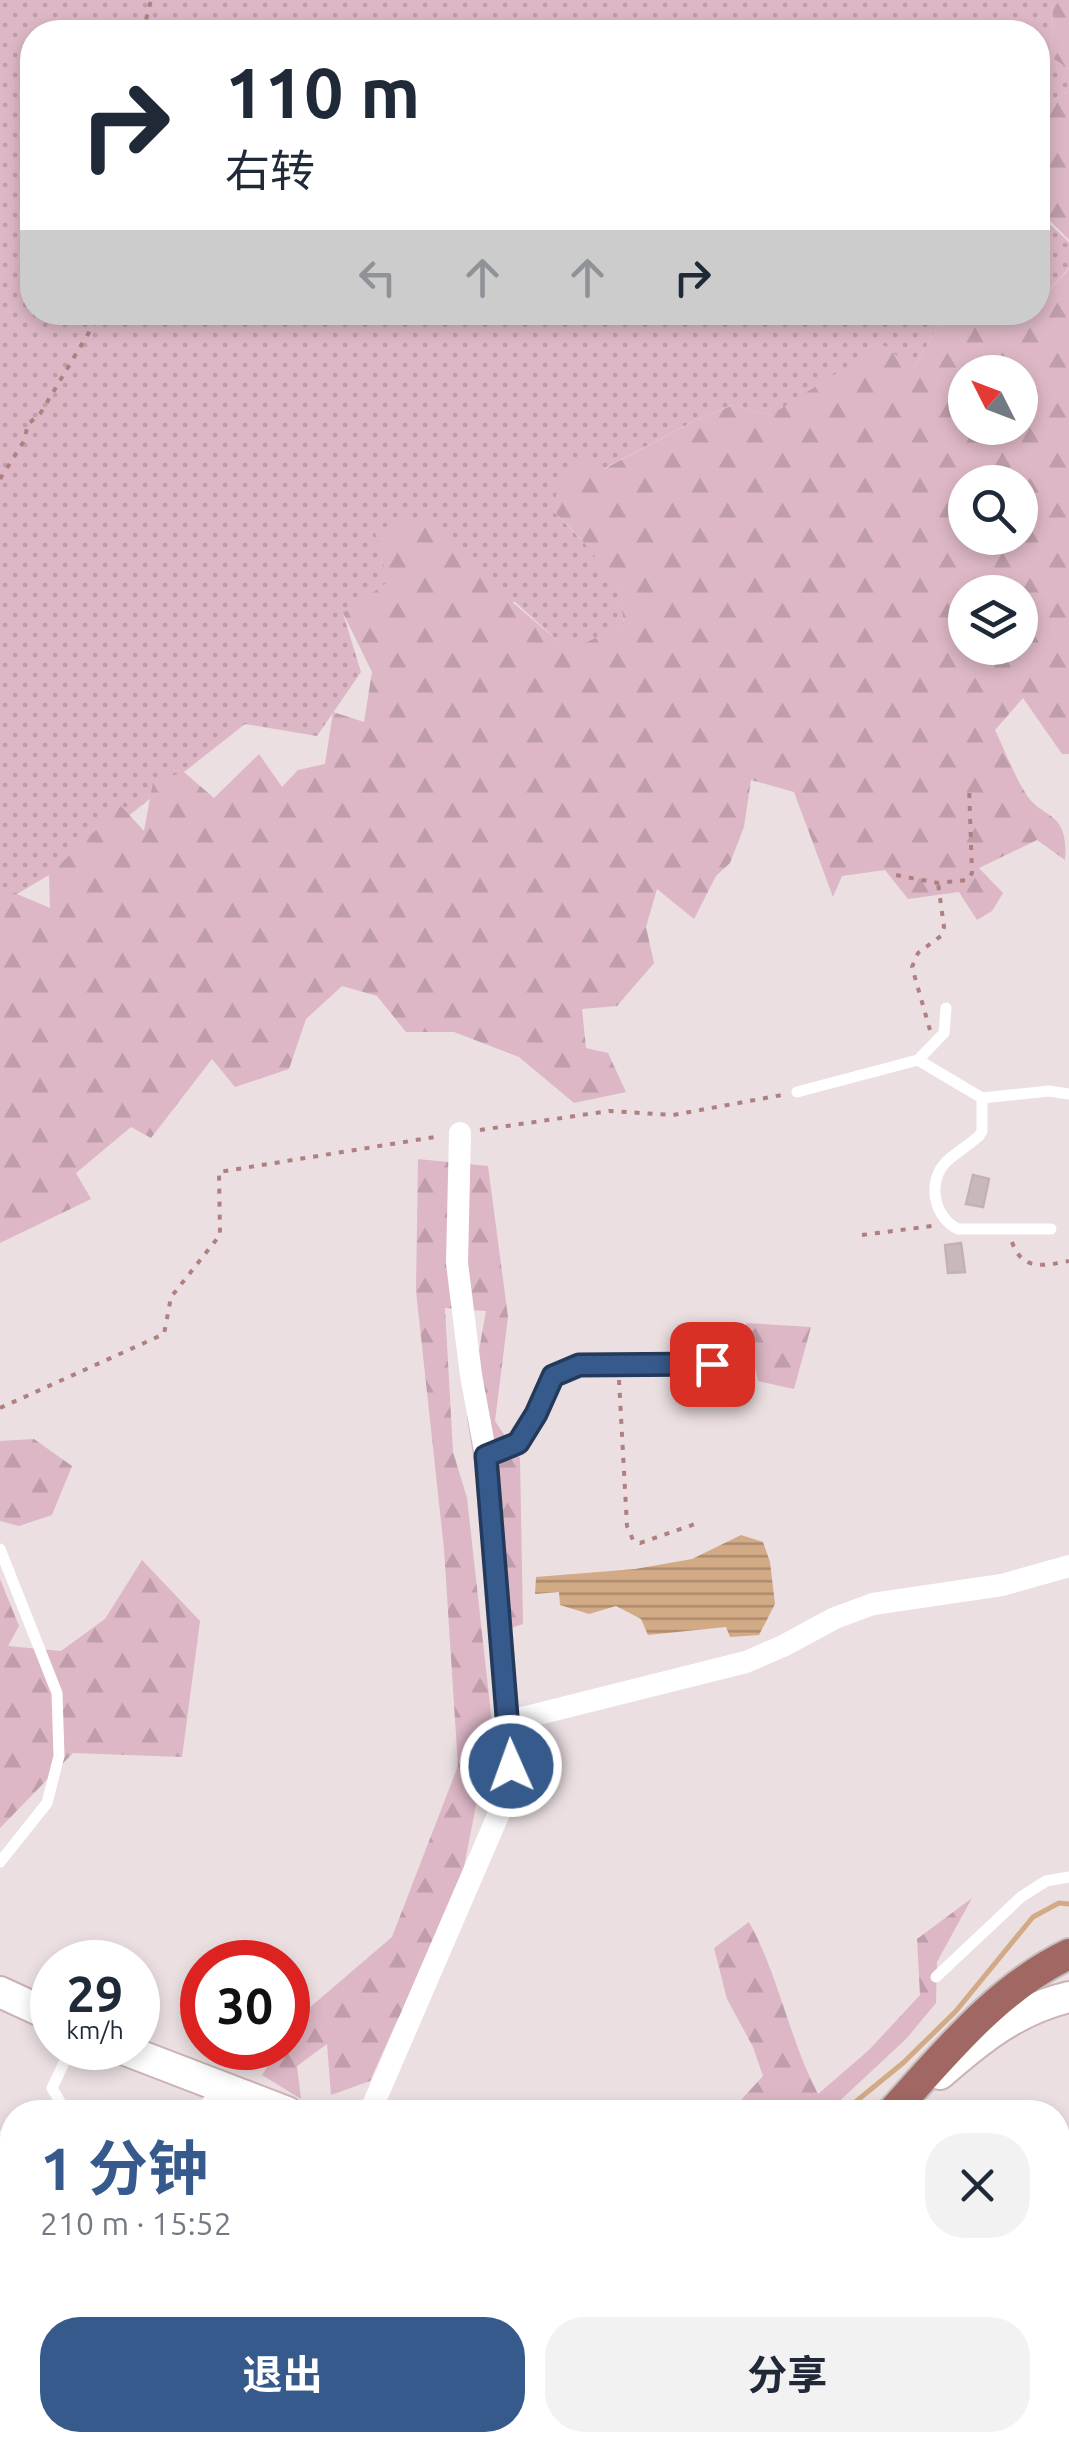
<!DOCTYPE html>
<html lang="zh">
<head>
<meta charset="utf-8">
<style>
  :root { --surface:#fff; --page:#f2f2f3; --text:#1f2937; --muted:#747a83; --accent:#375a8c }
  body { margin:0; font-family:Ubuntu,"Noto Sans SC",sans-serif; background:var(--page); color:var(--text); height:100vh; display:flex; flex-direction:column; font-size:38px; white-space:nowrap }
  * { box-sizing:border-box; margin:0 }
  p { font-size:32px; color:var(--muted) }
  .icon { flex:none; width:55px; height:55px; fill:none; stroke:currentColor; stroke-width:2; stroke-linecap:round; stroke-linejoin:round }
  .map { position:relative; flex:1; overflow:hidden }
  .details { position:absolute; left:0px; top:2100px; width:1070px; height:352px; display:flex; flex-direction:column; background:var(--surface); border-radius:40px 40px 0 0; box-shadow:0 5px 15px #0003 }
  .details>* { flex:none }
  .top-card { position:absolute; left:20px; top:20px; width:1030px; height:305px; border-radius:40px; box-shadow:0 5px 15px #0003; background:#fff; color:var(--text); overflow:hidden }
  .needle { width:65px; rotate:312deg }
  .buttons { position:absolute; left:948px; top:355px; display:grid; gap:20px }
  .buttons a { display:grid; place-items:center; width:90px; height:90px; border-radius:50%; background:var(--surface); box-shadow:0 5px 15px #0003; font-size:50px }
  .speed { position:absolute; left:30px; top:1940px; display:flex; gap:20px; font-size:50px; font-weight:700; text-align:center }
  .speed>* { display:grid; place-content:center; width:130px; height:130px; border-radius:50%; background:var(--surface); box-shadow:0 5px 15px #0003; line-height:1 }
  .speed small { font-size:25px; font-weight:400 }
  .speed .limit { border:15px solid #d22; background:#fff; color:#111 }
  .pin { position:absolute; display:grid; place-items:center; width:85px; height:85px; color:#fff; margin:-42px; border-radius:20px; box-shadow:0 5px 15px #0006 }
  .me { position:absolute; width:110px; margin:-55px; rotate:358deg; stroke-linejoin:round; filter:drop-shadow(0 0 8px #0008) }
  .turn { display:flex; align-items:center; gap:35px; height:210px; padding:0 40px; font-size:45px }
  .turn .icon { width:130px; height:130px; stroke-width:2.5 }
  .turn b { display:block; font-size:70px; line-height:85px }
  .lanes { display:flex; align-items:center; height:95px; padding:0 40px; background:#0003; justify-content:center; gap:50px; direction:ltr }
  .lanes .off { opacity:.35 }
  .round { display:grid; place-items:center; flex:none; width:105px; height:105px; border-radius:40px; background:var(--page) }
  .head { display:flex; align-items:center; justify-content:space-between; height:170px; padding:0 40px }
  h1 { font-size:60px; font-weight:700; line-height:75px; color:var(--accent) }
  .action { display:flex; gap:20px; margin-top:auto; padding:20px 40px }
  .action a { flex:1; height:115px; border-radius:40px; background:var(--accent); color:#fff; font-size:40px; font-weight:700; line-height:115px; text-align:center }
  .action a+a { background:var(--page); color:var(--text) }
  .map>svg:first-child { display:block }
  .grass { fill:url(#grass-dots) }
  .forest { fill:url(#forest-firs); fill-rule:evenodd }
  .water { fill:url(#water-rules) }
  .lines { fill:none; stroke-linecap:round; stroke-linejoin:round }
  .stream { stroke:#d2ab86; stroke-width:5 }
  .building { fill:#c9b8ba; stroke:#c4b2b3; stroke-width:2.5 }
  .secondary-casing { stroke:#cbb2b3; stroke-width:34 }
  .primary-casing { stroke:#c4bdbc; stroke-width:34 }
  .path { stroke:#af807f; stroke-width:4; stroke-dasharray:5 8; stroke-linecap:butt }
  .lane { stroke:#fff; stroke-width:11 }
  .street { stroke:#fff; stroke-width:22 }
  .secondary { stroke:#fff; stroke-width:30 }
  .primary { stroke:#a16863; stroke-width:30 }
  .rail-casing { stroke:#775c5a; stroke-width:9 }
  .rail { stroke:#f7f0f1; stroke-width:5; stroke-dasharray:15; stroke-linecap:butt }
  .route-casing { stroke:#243a5b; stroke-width:25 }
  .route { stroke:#375a8c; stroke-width:18 }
</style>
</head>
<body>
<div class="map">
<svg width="1069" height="2452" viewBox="0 0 1069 2452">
  <defs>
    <pattern id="grass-dots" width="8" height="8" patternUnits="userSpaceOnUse" patternTransform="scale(2.5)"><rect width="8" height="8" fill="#ddb7c6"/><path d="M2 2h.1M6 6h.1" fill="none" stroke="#bf9daa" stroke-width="1.8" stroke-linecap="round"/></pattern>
    <pattern id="forest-firs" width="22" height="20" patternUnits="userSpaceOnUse" patternTransform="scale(2.5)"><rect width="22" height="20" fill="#ddb7c6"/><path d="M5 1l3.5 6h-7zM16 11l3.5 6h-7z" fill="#bf9daa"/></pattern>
    <pattern id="water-rules" width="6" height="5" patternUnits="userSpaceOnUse" patternTransform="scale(2.5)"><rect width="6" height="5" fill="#d2ab86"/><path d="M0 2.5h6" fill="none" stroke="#ac8b6d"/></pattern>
  </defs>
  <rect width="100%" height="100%" fill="#ebdfe1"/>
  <path class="grass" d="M0,0H1046L1053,8L1051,57L1069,69V90L1045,107L1038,101V32H32V312L947,313L913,368L771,415L732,405L696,420L603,469L553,511L617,576L624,624L586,650L559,642L515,602L343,613L361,672L317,736L245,724L66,865L0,904Z
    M1038,213L1069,242V268L1043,297L1038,299Z"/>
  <path class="forest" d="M1045,0H1069V69L1051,57L1053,8Z
    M1069,90V240L1038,209V101L1045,107Z
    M1069,269V754H1062L1023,698L995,730C1005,751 1014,775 1026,794C1042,820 1069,809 1065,860L1037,840L979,868L1003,893L992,911L977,920L959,892L908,899L885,870L842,876L833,897L794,792L751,780L744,827L730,863L716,876L694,919L657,889L646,927L654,963L617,1006L582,1009L586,1048L608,1053L626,1092L574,1103L519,1057L454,1032H406L377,996L342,986L306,1019L289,1069L235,1087L212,1059L151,1138L131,1127L76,1173L91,1199L0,1243V896L17,894L50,908L49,875L121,806L144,831L153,782L184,772L214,798L259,754L282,787L298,770L325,764L333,712L364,722L372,672L343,613L388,582L375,532L399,520L437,522L462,559L559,642L581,645L624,624L618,586L581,539L553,511L561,471L595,459L604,469L696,420L733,405L771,415L882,344L913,368L947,313L1038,312V299L1043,297ZM1020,372V428H965V372ZM1020,482V538H965V482ZM1020,592V648H965V592Z
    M418,1159L488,1166L508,1317L495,1421L520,1458L523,1624L502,1631L467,1418L486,1311L445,1308L453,1452L467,1498L492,1723L455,1913L395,2025L370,2081L331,2095L327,2044L297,2066L301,2099L262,2075L280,2048H288V2035L301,2015L392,1937L458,1766L444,1549L416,1291Z
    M746,1323L811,1327L794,1389L758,1381Z
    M34,1439L72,1466L52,1515L19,1526L0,1521V1441Z
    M142,1560L200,1621L182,1757L73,1753L0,1828V1579L19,1626L8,1646L61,1651L105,1619Z
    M972,1898L937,1962L936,2003L906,2039L832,2108L824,2112H730L763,2076L753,2047L727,1999L714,1948L749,1922C779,1976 789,2039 818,2094L869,2050L920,1995L917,1939Z
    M12,2362V2440H33L27,2452H0V2367Z
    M480,2440H653L650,2452H456Z
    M670,2440H729L728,2452H666Z"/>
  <path class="water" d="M741,1535L763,1542L770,1562L775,1604L759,1635L730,1637L726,1627L648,1635L641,1619L616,1606L589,1614L560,1605L559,1592L535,1594L536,1577L635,1569L692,1559Z"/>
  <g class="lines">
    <path class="stream" d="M843,2112L903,2063L956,2011L1033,1917L1059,1903L1069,1904"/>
  </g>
  <path class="building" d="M973,1175L989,1179L983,1207L966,1204Z
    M961,1243L965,1272L948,1273L945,1245Z"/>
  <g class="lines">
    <defs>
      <path id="secondary" d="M0,1992L52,2016
        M120,2048L287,2112
        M940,2074C979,2040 1017,2009 1069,1997"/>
      <path id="primary" d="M892,2112C944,2055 997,1988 1069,1954"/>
    </defs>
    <use href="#secondary" class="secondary-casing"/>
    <use href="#primary" class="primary-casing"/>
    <path class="path" d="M143,32L151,0
      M0,479L24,441L28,424L40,414L94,324L92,312
      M896,875L938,883L968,880L972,873L969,785
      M930,1030L912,967L918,953L941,936L944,927L938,883
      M480,1130L609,1111L673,1115L782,1095
      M862,1235L932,1226
      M1012,1242C1022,1271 1043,1266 1069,1261
      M619,1380L627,1526L633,1540L640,1543L695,1524
      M0,1408L164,1334L171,1297L220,1235L219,1172L441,1136"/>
    <path class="lane" d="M918,1060L944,1033L946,1008
      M797,1092L918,1060L982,1098L1049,1091L1069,1094
      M982,1098V1131L979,1136C969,1145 957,1152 947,1161C926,1181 934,1218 958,1229H1051
      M486,1456L518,1443L537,1414L553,1377L579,1365L712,1364
      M0,1549L57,1693L59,1756L47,1803L0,1862
      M936,1977L1021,1897L1046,1881L1069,1877
      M66,2112L52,2088L71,2048
      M201,2112L217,2087
      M0,2136L12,2150
      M0,2189L12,2203
      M0,2310L12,2299
      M188,2452L232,2440"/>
    <path class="street" d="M510,1721L746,1662L783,1646L835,1618L873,1604L1002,1585L1069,1566
      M370,2112L503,1804L511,1766L486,1456L471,1375L457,1263L460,1133"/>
    <use href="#secondary" class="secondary"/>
    <use href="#primary" class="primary"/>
    <defs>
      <path id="rail" d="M351,2452L382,2440
        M390,2452L422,2440"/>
    </defs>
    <use href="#rail" class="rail-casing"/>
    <use href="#rail" class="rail"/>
  </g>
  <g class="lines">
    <defs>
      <path id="route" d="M511,1766L486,1456L518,1443L536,1414L553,1376L579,1365L712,1364"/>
    </defs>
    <use href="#route" class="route-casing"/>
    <use href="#route" class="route"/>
  </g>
</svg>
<div class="buttons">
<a><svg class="needle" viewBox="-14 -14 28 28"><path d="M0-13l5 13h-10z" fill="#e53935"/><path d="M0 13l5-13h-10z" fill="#747a83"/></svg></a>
<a><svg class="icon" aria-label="search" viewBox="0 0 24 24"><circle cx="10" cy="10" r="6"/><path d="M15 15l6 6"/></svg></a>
<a><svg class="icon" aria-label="layers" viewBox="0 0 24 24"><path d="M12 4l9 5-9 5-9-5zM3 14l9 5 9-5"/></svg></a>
</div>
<div class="speed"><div>29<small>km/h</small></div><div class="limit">30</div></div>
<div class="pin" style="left:712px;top:1364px;background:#d93025"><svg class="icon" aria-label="arrive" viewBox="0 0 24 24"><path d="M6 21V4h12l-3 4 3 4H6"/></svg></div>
<svg class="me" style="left:511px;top:1766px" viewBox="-20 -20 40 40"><circle r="17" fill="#375a8c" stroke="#fff" stroke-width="3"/><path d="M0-11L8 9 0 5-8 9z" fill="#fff"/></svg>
<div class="top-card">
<div class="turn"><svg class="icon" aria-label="right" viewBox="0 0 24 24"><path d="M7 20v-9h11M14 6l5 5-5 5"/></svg><div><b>110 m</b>右转</div></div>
<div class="lanes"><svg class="icon off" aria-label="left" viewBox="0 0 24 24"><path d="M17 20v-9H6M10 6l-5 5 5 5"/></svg><svg class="icon off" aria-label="ahead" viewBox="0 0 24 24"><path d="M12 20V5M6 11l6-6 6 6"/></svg><svg class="icon off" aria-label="ahead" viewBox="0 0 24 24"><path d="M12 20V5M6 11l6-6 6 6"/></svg><svg class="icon" aria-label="right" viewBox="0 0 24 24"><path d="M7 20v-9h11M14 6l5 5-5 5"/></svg></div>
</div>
<section class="details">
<div class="head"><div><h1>1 分钟</h1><p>210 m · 15:52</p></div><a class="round"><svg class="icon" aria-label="close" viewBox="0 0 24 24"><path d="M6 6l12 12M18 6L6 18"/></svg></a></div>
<div class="action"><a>退出</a><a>分享</a></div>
</section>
</div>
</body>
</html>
